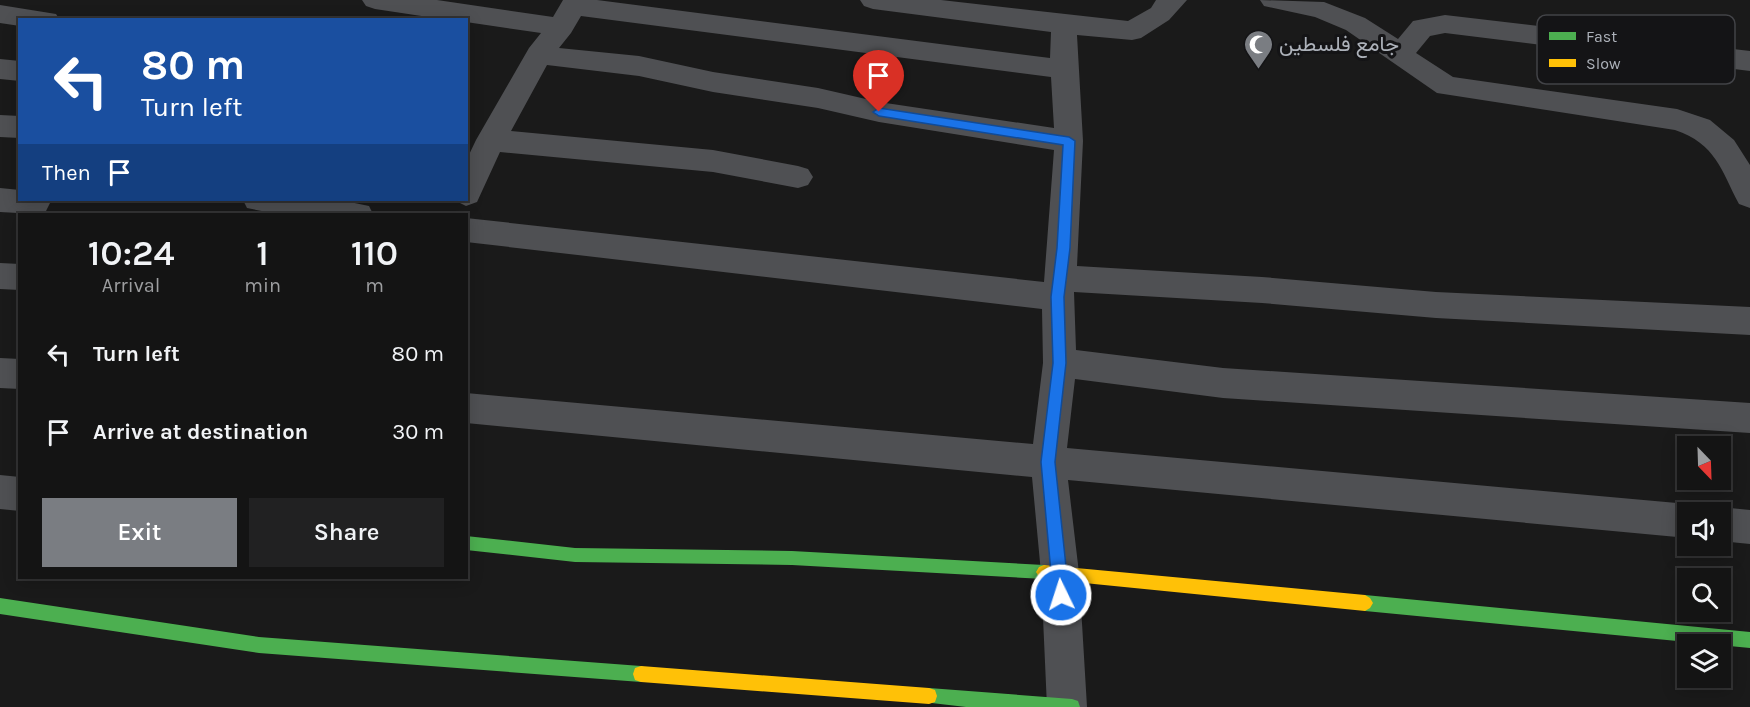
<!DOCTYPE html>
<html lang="en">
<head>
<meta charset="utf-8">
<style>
  :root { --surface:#141414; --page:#212122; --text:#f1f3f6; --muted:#9d9ea0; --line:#333334; --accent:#7a7d82 }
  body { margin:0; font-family:Karla,Vazirmatn,sans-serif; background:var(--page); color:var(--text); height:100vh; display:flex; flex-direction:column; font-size:22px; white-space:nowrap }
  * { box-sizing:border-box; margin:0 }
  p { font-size:20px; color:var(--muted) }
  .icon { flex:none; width:33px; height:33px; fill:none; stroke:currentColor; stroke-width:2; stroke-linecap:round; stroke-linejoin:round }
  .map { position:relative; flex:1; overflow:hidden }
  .side { position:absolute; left:18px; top:213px; width:450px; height:366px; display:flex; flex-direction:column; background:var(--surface); border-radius:0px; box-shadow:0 3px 15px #0003,0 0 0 2px var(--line) }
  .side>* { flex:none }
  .banner { position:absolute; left:18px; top:18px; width:450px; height:183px; border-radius:0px; box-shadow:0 3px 15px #0003,0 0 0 2px var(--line); background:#1a4fa0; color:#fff; overflow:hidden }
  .needle { width:39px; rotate:157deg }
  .tools { position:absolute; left:1677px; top:436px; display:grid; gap:12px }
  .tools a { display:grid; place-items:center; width:54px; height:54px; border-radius:0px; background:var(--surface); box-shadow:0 3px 15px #0003,0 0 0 2px var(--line); font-size:30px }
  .pin { position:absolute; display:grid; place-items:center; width:51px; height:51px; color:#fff; margin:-62px -26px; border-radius:50% 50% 50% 0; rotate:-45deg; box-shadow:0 0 6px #0007 }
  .pin .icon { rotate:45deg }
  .me { position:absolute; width:66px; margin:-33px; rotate:356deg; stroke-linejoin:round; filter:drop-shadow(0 0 4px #0008) }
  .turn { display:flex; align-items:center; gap:21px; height:126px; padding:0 24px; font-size:27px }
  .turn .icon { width:78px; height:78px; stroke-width:2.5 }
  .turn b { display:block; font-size:42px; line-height:51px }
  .then { display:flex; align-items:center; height:57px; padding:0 24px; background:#0003; gap:12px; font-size:22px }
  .eta { display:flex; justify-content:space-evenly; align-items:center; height:102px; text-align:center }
  .eta b { font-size:36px; font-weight:600; line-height:42px }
  .button { display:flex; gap:12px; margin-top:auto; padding:12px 24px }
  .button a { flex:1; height:69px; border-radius:0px; background:var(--accent); color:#fff; font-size:24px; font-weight:600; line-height:69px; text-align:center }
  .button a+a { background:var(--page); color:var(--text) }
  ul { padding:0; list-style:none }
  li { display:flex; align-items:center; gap:18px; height:78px; padding:0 24px }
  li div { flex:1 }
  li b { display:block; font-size:22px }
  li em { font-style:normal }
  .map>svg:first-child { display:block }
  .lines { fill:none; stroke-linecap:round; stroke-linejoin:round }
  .street { fill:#4f5053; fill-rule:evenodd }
  .fast { fill:#4caf50; fill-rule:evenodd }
  .slow { fill:#ffc107; fill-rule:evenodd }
  .route { fill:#1a73e8; stroke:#114b97; stroke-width:1.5 }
  .labels { text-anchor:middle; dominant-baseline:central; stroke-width:6; stroke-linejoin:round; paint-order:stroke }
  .poi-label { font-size:21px; fill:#adb2ba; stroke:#141416; text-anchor:start }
  .key { fill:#141416; stroke:#424347; stroke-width:1.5 }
  .key-label { font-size:16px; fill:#adb2ba }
</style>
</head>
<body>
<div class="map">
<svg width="1750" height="707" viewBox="0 0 1750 707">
  <rect width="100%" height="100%" fill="#1a1a1a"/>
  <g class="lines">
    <path class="street" d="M362,0H437L553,17L563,0H597L1050,58L1051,32L873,9L864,6L860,0H941L1128,21L1151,8L1156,0H1187L1169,20L1141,38L1132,40L1077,35L1083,141L1077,266L1262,277L1436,292L1750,307V335L1436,318L1262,303L1074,292L1076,350L1223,368L1750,403V433L1223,398L1075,379L1067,448L1688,504L1701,509L1703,513H1688V538L1068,480L1079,573L1087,707H1047L1041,573L1032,477L466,423V393L1033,444L1043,363L1042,309L466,242V218L1044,282L1054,150L879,122L818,108L713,92L639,76L547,65L511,131L713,150L798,166L808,169L813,177L808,185L798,188L713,172L500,152L477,202L466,206L454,200H466V161L476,140L529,48L541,33L466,22V20H448L375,9L366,6ZM581,16L1051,77L1054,128L879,102L818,88L713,72L639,56L559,48L571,33Z
      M1260,0L1324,2L1365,18L1398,39L1413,21L1445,15L1750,51V71L1445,33L1430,36L1416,53L1453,77L1677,109L1710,120L1734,140L1750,165V208L1739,204C1721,170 1716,144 1675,130L1437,93L1346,30L1315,17L1264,6Z
      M0,5L56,14L60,20H20V26L0,23Z
      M0,59L20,61V81L0,79Z
      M0,115L20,116V138L0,137Z
      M0,188L20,190V200H48L50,203L46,211L36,214L0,212Z
      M243,200H340L369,206L373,214H277L247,208Z
      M0,263L20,264V290L0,289Z
      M0,358L20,359V389L0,388Z
      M0,475L20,477V511L0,509Z
      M1720,507L1750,510V544L1720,541V513H1707Z"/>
    <path class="fast" d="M466,536L575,548L792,551L1044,565L1049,567L1052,572L1049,577L1044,579L792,565L575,562L466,550Z
      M1365,595L1750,632V648L1365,611L1360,608L1357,603L1360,598Z
      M0,598L259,637L641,666L647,668L649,674L647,680L641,682L259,653L0,614Z
      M929,688L1072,699L1078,701L1080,707H966L923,702L921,696L923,690Z"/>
    <path class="slow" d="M1044,565L1365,595L1370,598L1373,603L1370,608L1365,611L1044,579L1039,577L1036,572L1039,567Z
      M641,666L929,688L935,690L937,696L935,702L929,704L641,682L635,680L633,674L635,668Z"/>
  </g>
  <path class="route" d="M879,108L1069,137L1075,141L1070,248L1064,297L1066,363L1055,462L1069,595L1066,600L1061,603L1055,600L1053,595L1041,462L1053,363L1051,297L1057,248L1063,145L879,116L873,112Z"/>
  <defs>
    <symbol id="mosque-pin" viewBox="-11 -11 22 30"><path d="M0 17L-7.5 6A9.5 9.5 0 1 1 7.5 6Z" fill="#7a7d82" stroke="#141416"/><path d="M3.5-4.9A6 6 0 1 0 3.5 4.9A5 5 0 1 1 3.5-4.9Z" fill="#fff"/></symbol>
  </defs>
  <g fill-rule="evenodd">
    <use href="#mosque-pin" x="1242" y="28" width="33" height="45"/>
  </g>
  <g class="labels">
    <g class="poi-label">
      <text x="1279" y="44">جامع فلسطين</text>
    </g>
  </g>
  <rect x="1537" y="15" width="198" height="69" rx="9" class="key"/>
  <rect x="1549" y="32" width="27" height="8" fill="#4caf50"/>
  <rect x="1549" y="59" width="27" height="8" fill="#ffc107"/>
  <g class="key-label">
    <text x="1586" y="42">Fast</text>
    <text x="1586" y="69">Slow</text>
  </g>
</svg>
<div class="tools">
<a><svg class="needle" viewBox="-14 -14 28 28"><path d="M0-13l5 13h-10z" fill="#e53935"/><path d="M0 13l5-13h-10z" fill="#9d9ea0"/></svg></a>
<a><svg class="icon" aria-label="sound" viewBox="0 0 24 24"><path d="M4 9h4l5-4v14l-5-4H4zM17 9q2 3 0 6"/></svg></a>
<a><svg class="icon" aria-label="search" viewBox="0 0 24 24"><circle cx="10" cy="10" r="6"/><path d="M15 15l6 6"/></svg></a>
<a><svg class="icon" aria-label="layers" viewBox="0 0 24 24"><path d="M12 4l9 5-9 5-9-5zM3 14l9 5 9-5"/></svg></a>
</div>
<div class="pin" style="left:879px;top:112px;background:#d93025"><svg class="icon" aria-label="arrive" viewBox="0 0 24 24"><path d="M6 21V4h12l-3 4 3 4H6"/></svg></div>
<svg class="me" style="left:1061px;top:595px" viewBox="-20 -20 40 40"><circle r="17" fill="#1a73e8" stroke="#fff" stroke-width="3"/><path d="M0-11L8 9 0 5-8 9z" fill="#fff"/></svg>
<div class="banner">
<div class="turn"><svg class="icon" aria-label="left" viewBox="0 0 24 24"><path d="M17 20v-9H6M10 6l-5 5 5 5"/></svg><div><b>80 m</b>Turn left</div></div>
<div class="then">Then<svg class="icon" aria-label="arrive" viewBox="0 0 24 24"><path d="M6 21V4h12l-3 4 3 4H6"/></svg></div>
</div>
<section class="side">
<div class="eta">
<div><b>10:24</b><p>Arrival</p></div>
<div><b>1</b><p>min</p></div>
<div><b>110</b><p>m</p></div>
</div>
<ul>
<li><svg class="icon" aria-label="left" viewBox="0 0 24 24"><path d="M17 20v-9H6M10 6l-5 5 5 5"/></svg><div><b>Turn left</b></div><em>80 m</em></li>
<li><svg class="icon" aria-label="arrive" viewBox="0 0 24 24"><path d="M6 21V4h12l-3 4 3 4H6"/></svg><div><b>Arrive at destination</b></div><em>30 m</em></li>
</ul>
<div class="button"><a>Exit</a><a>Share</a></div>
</section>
</div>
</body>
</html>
